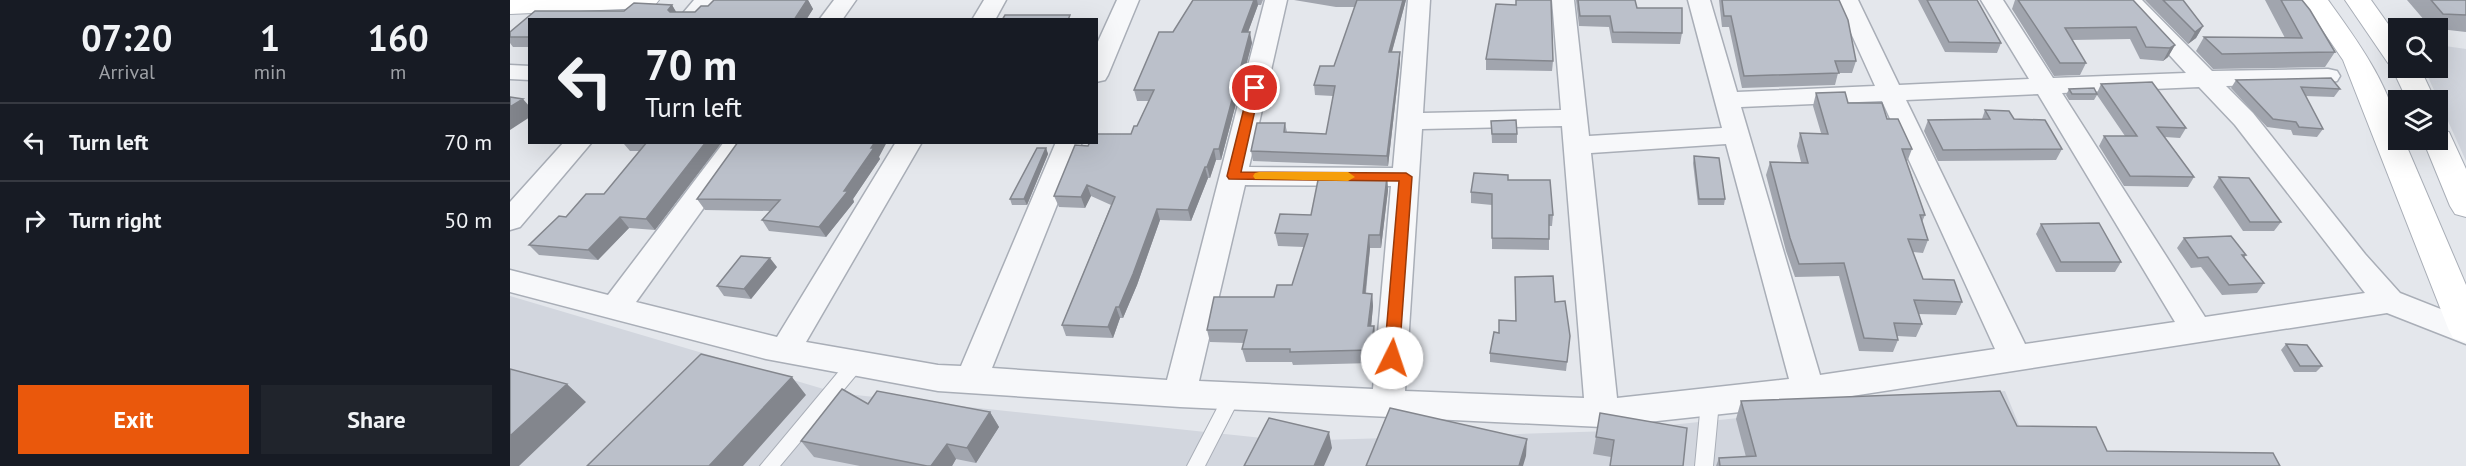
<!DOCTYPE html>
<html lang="en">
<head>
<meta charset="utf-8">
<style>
  :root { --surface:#171b24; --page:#20242c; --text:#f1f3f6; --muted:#9ea1a6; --line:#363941; --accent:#ea580c }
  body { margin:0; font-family:"PT Sans",sans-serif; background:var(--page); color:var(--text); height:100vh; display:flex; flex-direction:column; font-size:22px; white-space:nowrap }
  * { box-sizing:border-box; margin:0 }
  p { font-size:20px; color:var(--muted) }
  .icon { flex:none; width:33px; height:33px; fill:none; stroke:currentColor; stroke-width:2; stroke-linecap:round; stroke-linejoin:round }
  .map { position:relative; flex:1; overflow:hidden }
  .side { display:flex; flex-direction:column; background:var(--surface); width:510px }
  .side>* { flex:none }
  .banner { position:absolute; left:18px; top:18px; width:570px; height:126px; border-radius:0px; box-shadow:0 6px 24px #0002; background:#171b24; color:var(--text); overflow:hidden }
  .fabs { position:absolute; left:1878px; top:18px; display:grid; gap:12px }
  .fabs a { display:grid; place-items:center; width:60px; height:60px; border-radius:0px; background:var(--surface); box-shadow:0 6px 24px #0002; font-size:30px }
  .pin { position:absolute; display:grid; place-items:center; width:51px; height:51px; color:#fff; margin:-26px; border:3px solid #fff; border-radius:50%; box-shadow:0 2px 6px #0007 }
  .me { position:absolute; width:66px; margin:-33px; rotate:4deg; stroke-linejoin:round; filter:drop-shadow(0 0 4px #0008) }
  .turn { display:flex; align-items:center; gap:21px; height:126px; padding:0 18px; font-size:27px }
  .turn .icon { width:78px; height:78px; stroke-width:2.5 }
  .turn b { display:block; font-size:42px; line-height:51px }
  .eta { display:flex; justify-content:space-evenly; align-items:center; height:102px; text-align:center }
  .eta b { font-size:36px; font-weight:600; line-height:42px }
  .action { display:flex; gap:12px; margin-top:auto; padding:12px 18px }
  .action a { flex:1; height:69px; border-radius:0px; background:var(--accent); color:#fff; font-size:24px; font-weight:600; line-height:69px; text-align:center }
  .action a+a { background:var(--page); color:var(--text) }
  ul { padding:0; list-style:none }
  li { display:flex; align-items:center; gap:18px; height:78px; padding:0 18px; border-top:2px solid var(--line) }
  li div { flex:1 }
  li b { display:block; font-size:22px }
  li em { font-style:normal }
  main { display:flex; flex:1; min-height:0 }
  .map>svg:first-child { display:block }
  .built { fill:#d2d6de }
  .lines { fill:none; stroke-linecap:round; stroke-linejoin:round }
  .lane-casing { stroke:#a9aeb7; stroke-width:2 }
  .street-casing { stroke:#a9aeb7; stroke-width:3 }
  .secondary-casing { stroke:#a9aeb7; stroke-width:2 }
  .lane { fill:#f7f8fa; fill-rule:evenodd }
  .street { fill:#f7f8fa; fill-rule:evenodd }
  .secondary { fill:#fff; fill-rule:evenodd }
  .wall { fill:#a1a5ae }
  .shaded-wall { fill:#83868d }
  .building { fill:#bbc0ca; stroke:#83868d; stroke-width:1.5 }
  .route { fill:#ea580c; stroke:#983908; stroke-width:1.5 }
  .slow { fill:#f59e0b }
</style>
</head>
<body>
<main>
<section class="side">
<div class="eta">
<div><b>07:20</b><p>Arrival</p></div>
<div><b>1</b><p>min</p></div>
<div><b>160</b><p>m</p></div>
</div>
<ul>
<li><svg class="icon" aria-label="left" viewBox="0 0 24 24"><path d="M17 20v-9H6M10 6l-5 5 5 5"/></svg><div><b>Turn left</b></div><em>70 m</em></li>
<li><svg class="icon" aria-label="right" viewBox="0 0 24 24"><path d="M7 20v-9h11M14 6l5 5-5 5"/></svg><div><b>Turn right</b></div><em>50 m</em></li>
</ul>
<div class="action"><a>Exit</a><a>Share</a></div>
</section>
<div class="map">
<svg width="1956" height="466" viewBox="0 0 1956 466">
  <rect width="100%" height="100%" fill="#e4e7ec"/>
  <path class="built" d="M1928,45L1956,49V161L1914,68H1928Z
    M0,296L327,393L780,441L1101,431L1495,391L1526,466H0Z"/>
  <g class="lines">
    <defs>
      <path id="lane" d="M346,356L352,358L354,363L352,368L270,466H250L340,358Z
        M722,389L728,391L731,396L695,466H677L716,391Z
        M1200,395L1206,397L1209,402L1203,466H1185L1191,402L1194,397Z"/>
      <path id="street" d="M184,0H207L191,20H167Z
        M324,0H346L332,20H309Z
        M474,0H496L485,20H462Z
        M607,0H629L598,75L595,80L586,82V46Z
        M755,0H777L739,167L883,168L898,0H920L913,113L1051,110L1042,0H1064L1079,136L1212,128L1178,0H1200L1227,92L1365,86L1326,0H1348L1389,85L1519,79L1471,0H1493L1543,78L1676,73L1609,0H1632L1702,71L1818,69L1827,71L1830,76L1827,81L1818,83L1716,86L1743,113L1855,254L1890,293L1956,319V344L1877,313L1258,409L1092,427L670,407L428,391L256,359L0,292V270L98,295L214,142H241L126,302L267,337L386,142H412L296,342L428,365L451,366L546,142H572L482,368L657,380ZM1689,87L1725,125L1855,293L1695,317L1552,93ZM1528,94L1665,322L1515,344L1396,100ZM1372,101L1485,349L1310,375L1231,107ZM1052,126L1074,398L895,391L912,129ZM1216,144L1279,379L1107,398L1081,153ZM735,185L881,186L863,389L689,381Z
        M0,65L20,66V80L0,79Z
        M54,142H82L10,227L0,230V202Z"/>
      <path id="secondary" d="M0,0H149L145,5L136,8L0,14Z
        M1792,0H1818C1844,36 1888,95 1888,140H1894L1956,285V342L1943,338L1938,328L1833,60Z
        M1835,0H1861L1888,38V68H1910L1925,100H1897L1882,68L1885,64L1878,63Z
        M1928,129L1939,132L1956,169V217L1945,214L1940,206L1913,140H1928Z"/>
    </defs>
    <use href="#lane" class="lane-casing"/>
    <use href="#street" class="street-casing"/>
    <use href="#secondary" class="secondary-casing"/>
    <use href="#lane" class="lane"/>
    <use href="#street" class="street"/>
    <use href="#secondary" class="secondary"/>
  </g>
  <path class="wall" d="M204,0H298L303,9L296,20H20V47H3L0,43V32L25,11H114L124,3L162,5L166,12H185L191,6H198Z
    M683,0H753L751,5H748L738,32L742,43L711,160H706L700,178H698L681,221L650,220L627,285L613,318H610L603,338L556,336L552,325L601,205L581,196L575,208L549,207L544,196L578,146L621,134L627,126L639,101H627L624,90L663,32Z
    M784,0H896L882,52L890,62L878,166L743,161L741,151L775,123L777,132L816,134L823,96L805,95L804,85L824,66L845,7H826Z
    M1066,0H1125L1127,8L1172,33L1170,44L1102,43L1099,27L1069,26Z
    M1209,0H1329L1346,61L1342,73H1328L1325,85L1232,88L1219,27H1212Z
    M1408,0H1467L1491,43L1487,53L1435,52Z
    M1505,0H1623L1665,45L1658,57L1653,61L1630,59L1620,39L1562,40L1576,63L1570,75L1544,76L1502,9Z
    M1635,0H1673L1693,26L1686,38L1678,44Z
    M1755,0H1792L1825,52L1815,67L1703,69L1686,51L1694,37L1775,38Z
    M1897,0H1956V32L1921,28Z
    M1006,5L1043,61L1042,71L976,70V59Z
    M1726,80L1830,89L1824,97L1795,96L1813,129L1807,137L1783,135L1781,130L1757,127L1721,88Z
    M1591,84L1676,128L1670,138L1655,137L1684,177L1678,187L1614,186L1589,146L1594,136H1615L1587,95L1584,100H1559L1556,95L1559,89L1587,93Z
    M1306,93L1338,103L1377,119L1402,149L1397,162L1415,215L1412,222L1418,240L1413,253L1403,252L1413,279L1452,302L1446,315L1408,314L1412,324L1406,337L1387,336L1388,340L1383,352L1349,351L1329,276L1285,277L1276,251L1256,175L1260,162H1291L1287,146L1290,133H1311L1303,106Z
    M1475,110L1504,119L1552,149L1546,160L1428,161L1414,131L1418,120L1472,119Z
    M981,121L1007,134V143H982Z
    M85,142H212L145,230L119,228L88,260L29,255L19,245L56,217L94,194L130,151H120L114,144H86Z
    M536,148L538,154L517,205H502L500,199Z
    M1184,156L1215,199L1214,205H1188L1183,163Z
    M369,157L370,159L343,199L344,202L316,237L259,231L252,220L261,211L195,210L187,199Z
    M873,177H877L878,190L871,248H860L856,293L862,294L863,306L861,326H864L865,339L863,363L783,365L782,362H736L732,349L734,343L700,342L697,330L764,297L782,285L794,247L768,246L765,233Z
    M1709,177L1771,222L1764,231H1733L1703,187Z
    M998,180L1043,215L1042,226H1039V250L982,249V205L961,203V192Z
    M1531,224L1611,262L1605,272H1546L1526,234Z
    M1674,238L1736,255L1734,258L1754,283L1747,293L1712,295L1691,267L1681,268L1667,248Z
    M267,267L241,299L214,296L207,286Z
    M1005,277L1045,302L1060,336L1056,371L980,362V353L989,333L1006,321Z
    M1776,344L1812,366L1806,372H1784L1771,350Z
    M1231,401L1507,426L1597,451L1770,466H1206L1209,458L1236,457L1226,419Z
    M358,404L480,412L489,427L466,463L446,459L442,466H350L304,457L291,441Z
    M1177,428L1101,457L1083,454L1086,437Z"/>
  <path class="shaded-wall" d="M297,0H298L303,9L296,20H284Z
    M744,0H747L748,5L734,43L732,32Z
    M893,0H896L879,62V52Z
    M162,5L168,15L165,20L158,10Z
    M1693,26L1686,38L1678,44L1685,32Z
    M740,32L742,43L711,160L709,149Z
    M1665,45L1658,57L1653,61L1660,48Z
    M890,52V62L878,166L877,156Z
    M13,99L20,107V117L0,130V107Z
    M196,142H212L145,230L136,219Z
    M365,142H377L369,157L370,159L343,199L344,202L316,237L309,227L334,191Z
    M536,148L538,154L517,205L514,199Z
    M704,149L706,160L700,178L697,167Z
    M695,167L698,178L681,221L678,210Z
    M877,177L878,190L871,248L870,235Z
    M577,185L581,196L575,208L571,197Z
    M647,209L650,220L627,285L613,318L609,307Z
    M110,217L119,228L88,260L78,250Z
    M859,235L860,248L854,306L853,293Z
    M260,258L267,267L241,299L234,289Z
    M862,294L863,306L860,339L858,326Z
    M606,307L610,318L603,338L598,327Z
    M864,326L865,339L863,363L861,350Z
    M282,377L296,395L233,466H199Z
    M57,384L76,402L9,466H0V436Z
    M480,412L489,427L466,463L457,448Z
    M819,432L822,448L814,466H804Z
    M1017,439L1016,456L1013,466H1009Z
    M437,444L446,459L442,466H421Z"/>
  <path class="building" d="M204,0H297L284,20H20V37H0V32L25,11H114L124,3L162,5L158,10L160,12H185L191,6H198Z
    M683,0H744L732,32H740L709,149H704L697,167H695L678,210L647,209L623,274L609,307H606L598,327L552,325L605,197L577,185L571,197L544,196L565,145L578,146L580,142H586V134H621L624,126H627L644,90H624L649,32H663Z
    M847,0H893L879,52H890L877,156L741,151L747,123H775L774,132L816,134L825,86L804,85L810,66H824Z
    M1006,0H1041L1043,61L976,59L986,4L1006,5Z
    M1068,0H1125L1127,8H1172V33L1103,32L1100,16H1070Z
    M1212,0H1329L1338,20L1346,61H1325L1329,73L1234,76L1221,16H1214Z
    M1417,0H1467L1491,43L1439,42Z
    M1508,0H1623L1665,45L1660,48L1636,47L1626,27L1555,28L1576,63H1550Z
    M1653,0H1673L1693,26L1685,32Z
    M1771,0H1792L1800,10L1825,52L1712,54L1694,37L1792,38Z
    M1921,0H1956V15L1933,14Z
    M495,15H560L558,20H492Z
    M1821,78L1830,89L1791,87L1813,129L1789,127L1786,122L1763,119L1726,80Z
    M1642,82L1676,128L1647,127L1684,177L1620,176L1594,136H1627L1591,84Z
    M1584,88L1587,94H1562L1559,89Z
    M1335,92L1338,103H1372L1377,119H1388L1402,149H1392L1415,215H1410L1418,240L1398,239L1413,279L1444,280L1452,302L1404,300L1412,324L1384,323L1388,340L1354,338L1334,263L1289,264L1280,238L1260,162L1298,163L1290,133L1318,134L1306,93Z
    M0,97L13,99L0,107Z
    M1475,110L1499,111L1504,119L1535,120L1552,149L1433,150L1418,120L1480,119Z
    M1006,120L1007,134H982L981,121Z
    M137,142H196L136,219L110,217L78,250L19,245L49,216L56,217L76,194H94Z
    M228,142H365L361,148H364L334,191H338L309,227L252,220L270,200L187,199Z
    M527,148H536L514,199H500Z
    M1184,156L1209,158L1215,199H1189Z
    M964,173L998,175V180H1040L1043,215H1039V239L982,238V194L961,192Z
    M809,175H873L872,177H877L870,235H859L853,293L862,294L858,326H864L861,350L780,352V349H732L737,330H697L704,297H764L767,285H782L798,234L765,233L770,214L801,215Z
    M1709,177L1739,178L1771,222H1740Z
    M1589,223L1611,262H1551L1531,224Z
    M1721,236L1736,255H1732L1754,283L1719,285L1698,257L1688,258L1674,238Z
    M231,256L260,258L234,289L207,286Z
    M1043,276L1045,302L1055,301L1060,336L1057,362L980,353L984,332L989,333V320L1006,321L1005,277Z
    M1776,344L1797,345L1812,366H1790Z
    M191,354L282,377L199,466H77Z
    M0,369L57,384L0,436Z
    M332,389L358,404L367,391L480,412L457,448L437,444L421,466H417L291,441Z
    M1490,391L1507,426L1586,427L1597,451L1763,453L1770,466H1210L1209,458L1246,456L1231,401Z
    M880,408L1017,439L1009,466H856Z
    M1090,413L1177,428L1173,466H1100L1104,440L1086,437Z
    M759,418L819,432L804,466H734Z"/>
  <path class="route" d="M745,84L750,88L731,172L896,173L902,177L889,358L887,362H876L874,358L889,181L719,179L717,176L739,88Z"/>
  <path class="slow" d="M749,172H838L845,177L838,181L745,179L743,176L745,173Z"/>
</svg>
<div class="fabs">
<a><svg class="icon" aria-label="search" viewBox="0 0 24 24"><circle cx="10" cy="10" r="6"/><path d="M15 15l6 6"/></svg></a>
<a><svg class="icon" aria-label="layers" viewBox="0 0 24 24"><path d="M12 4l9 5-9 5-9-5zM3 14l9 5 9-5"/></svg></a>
</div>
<div class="pin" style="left:745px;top:88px;background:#d93025"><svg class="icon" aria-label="arrive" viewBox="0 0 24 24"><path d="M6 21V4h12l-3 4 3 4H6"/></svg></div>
<svg class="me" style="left:882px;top:358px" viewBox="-20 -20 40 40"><circle r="19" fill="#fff"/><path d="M0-13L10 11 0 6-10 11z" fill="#ea580c"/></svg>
<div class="banner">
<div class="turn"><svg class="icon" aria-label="left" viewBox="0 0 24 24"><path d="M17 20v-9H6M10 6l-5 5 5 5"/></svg><div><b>70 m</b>Turn left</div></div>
</div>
</div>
</main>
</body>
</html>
